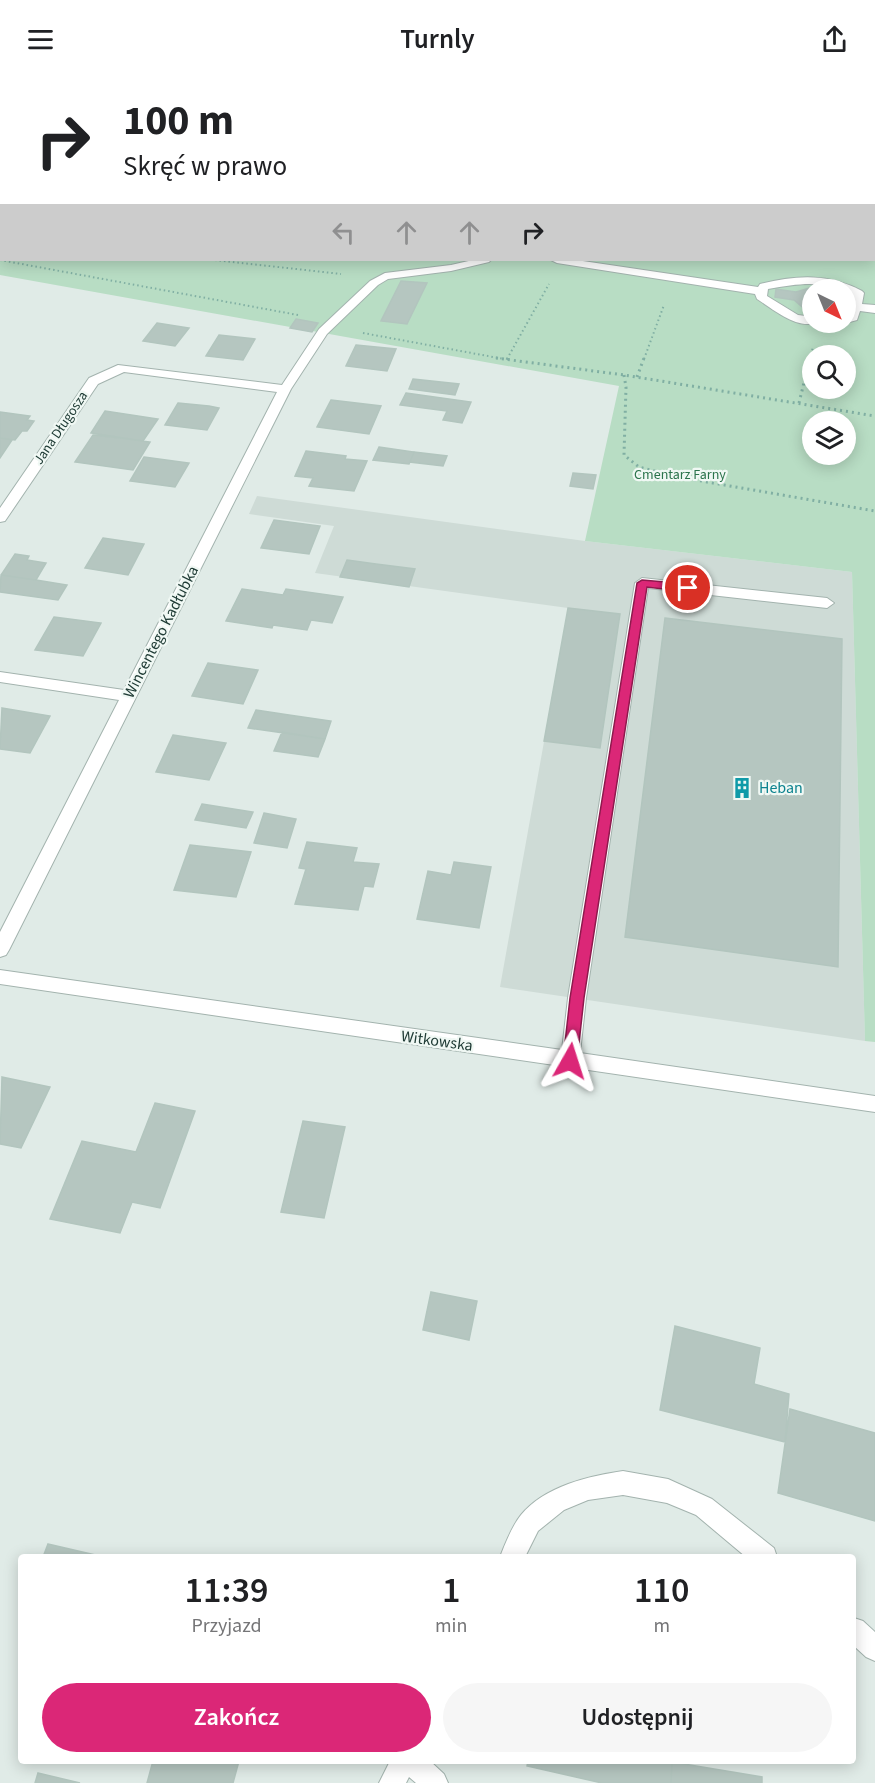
<!DOCTYPE html>
<html lang="pl">
<head>
<meta charset="utf-8">
<style>
  :root { --surface:#fff; --page:#f6f6f6; --text:#202124; --muted:#757577; --accent:#db2777 }
  body { margin:0; font-family:"Source Sans 3",sans-serif; background:var(--page); color:var(--text); height:100vh; display:flex; flex-direction:column; font-size:22px; white-space:nowrap }
  * { box-sizing:border-box; margin:0 }
  p { font-size:20px; color:var(--muted) }
  .icon { flex:none; width:33px; height:33px; fill:none; stroke:currentColor; stroke-width:2; stroke-linecap:round; stroke-linejoin:round }
  .map { position:relative; flex:1; overflow:hidden }
  .side { position:absolute; left:18px; top:1476px; width:838px; height:210px; display:flex; flex-direction:column; background:var(--surface); border-radius:6px; box-shadow:0 3px 15px #0003 }
  .side>* { flex:none }
  .hud { position:absolute; left:0px; top:0px; width:876px; height:183px; box-shadow:0 3px 15px #0003; background:#fff; color:var(--text); overflow:hidden }
  .needle { width:39px; rotate:137deg }
  .controls { position:absolute; left:802px; top:201px; display:grid; gap:12px }
  .controls a { display:grid; place-items:center; width:54px; height:54px; border-radius:50%; background:var(--surface); box-shadow:0 3px 15px #0003; font-size:30px }
  .pin { position:absolute; display:grid; place-items:center; width:51px; height:51px; color:#fff; margin:-26px; border:3px solid #fff; border-radius:50%; box-shadow:0 2px 6px #0007 }
  .me { position:absolute; width:66px; margin:-33px; rotate:6deg; stroke-linejoin:round; filter:drop-shadow(0 0 4px #0008) }
  .turn { display:flex; align-items:center; gap:21px; height:126px; padding:0 24px; font-size:27px }
  .turn .icon { width:78px; height:78px; stroke-width:2.5 }
  .turn b { display:block; font-size:42px; line-height:51px }
  .lanes { display:flex; align-items:center; height:57px; padding:0 24px; background:#0003; justify-content:center; gap:30px; direction:ltr }
  .lanes .off { opacity:.35 }
  .eta { display:flex; justify-content:space-evenly; align-items:center; height:102px; text-align:center }
  .eta b { font-size:36px; font-weight:600; line-height:42px }
  .action { display:flex; gap:12px; margin-top:auto; padding:12px 24px }
  .action a { flex:1; height:69px; border-radius:36px; background:var(--accent); color:#fff; font-size:24px; font-weight:600; line-height:69px; text-align:center }
  .action a+a { background:var(--page); color:var(--text) }
  header { display:flex; justify-content:space-between; align-items:center; height:78px; padding:0 24px; background:var(--surface); font-size:27px; font-weight:600 }
  .map>svg:first-child { display:block }
  .built { fill:#cedbd6 }
  .green { fill:#b8ddc4; fill-rule:evenodd }
  .building { fill:#b5c6c0; stroke:#b2c5be; stroke-width:1.5 }
  .lines { fill:none; stroke-linecap:round; stroke-linejoin:round }
  .minor-casing { stroke:#a3b3ae; stroke-width:2 }
  .path-far1 { stroke:#80afa3; stroke-width:2; stroke-dasharray:1.5 3; stroke-linecap:butt }
  .path { stroke:#80afa3; stroke-width:3; stroke-dasharray:2 4; stroke-linecap:butt }
  .minor { fill:#fff; fill-rule:evenodd }
  .route { fill:#db2777; stroke:#8e194d; stroke-width:1.5 }
  .labels { text-anchor:middle; dominant-baseline:central; stroke-width:4.5; stroke-linejoin:round; paint-order:stroke }
  .far-street-label { font-size:14px; fill:#203c36; stroke:#f0f8f4 }
  .far-park-label { font-size:14px; fill:#2a734b; stroke:#f0f8f4 }
  .street-label { font-size:16px; fill:#203c36; stroke:#f0f8f4 }
  .culture-label { font-size:16px; fill:#0d838f; stroke:#f0f8f4; text-anchor:start }
</style>
</head>
<body>
<header><svg class="icon" aria-label="menu" viewBox="0 0 24 24"><path d="M4 6h16M4 12h16M4 18h16"/></svg>Turnly<svg class="icon" aria-label="share" viewBox="0 0 24 24"><path d="M12 15V3M7 8l5-5 5 5M5 13v7h14v-7"/></svg></header>
<div class="map">
<svg width="875" height="1705" viewBox="0 0 875 1705">
  <rect width="100%" height="100%" fill="#e0ebe7"/>
  <path class="built" d="M257,418L585,463L852,494L865,963L500,909L568,530L315,495L334,448L249,436Z"/>
  <path class="green" d="M875,107V964L865,963L852,494L585,463L619,308L0,197V117L2,182H874ZM813,212H846V244H813ZM813,278H846V310H813ZM813,344H846V376H813Z"/>
  <path class="building" d="M401,203L427,205L407,246L381,243Z
    M813,209L833,212H813V234L807,233L794,222L775,219L776,211L796,214Z
    M296,241L318,245L312,254L290,250Z
    M157,245L189,250L175,268L143,263Z
    M219,257L255,261L243,282L206,278Z
    M356,267L396,271L387,293L346,288Z
    M413,301L459,306L455,317L409,311Z
    M406,315L471,324L462,345L443,342L447,333L400,327Z
    M331,322L381,328L369,356L317,349Z
    M178,325L209,328L219,330L207,352L165,347Z
    M105,333L158,341L143,363L91,355Z
    M0,334L30,338L27,342L34,343L27,353H22L15,362L0,360Z
    M93,357L120,360L150,364L133,392L75,384Z
    M0,360L12,362L0,380Z
    M379,369L414,374L409,386L373,382Z
    M306,373L346,378L345,381L367,383L354,413L309,408L313,400L295,398Z
    M414,374L447,378L443,388L410,384Z
    M144,379L189,385L175,409L130,403Z
    M573,395L596,397L593,411L570,408Z
    M274,442L320,448L309,476L261,470Z
    M103,460L144,466L128,497L85,490Z
    M15,476L29,478L27,482L46,485L36,502L1,497Z
    M347,482L376,486L415,491L409,509L340,499Z
    M1,497L36,502L67,507L58,522L0,514Z
    M242,511L283,517L286,511L343,519L332,545L311,542L307,552L273,547L272,550L226,543Z
    M568,530L620,536L600,670L544,663Z
    M54,539L101,545L83,578L35,572Z
    M665,540L842,561L838,889L625,859Z
    M208,585L258,592L243,626L192,618Z
    M2,630L50,638L30,675L0,671Z
    M256,632L289,637L331,643L325,661L248,650Z
    M282,654L325,661L318,679L274,673Z
    M173,657L226,665L209,702L156,694Z
    M202,726L253,734L246,750L195,742Z
    M264,735L296,741L287,770L254,765Z
    M307,764L357,770L353,784L379,786L373,809L364,808L358,832L295,826L306,791L299,790Z
    M190,767L251,774L236,819L174,812Z
    M454,784L491,789L479,850L417,841L428,793L451,797Z
    M2,999L50,1009L21,1070L0,1066Z
    M155,1025L195,1033L160,1130L132,1124L120,1155L50,1141L82,1063L136,1074Z
    M303,1043L345,1049L324,1140L281,1134Z
    M431,1214L477,1223L469,1262L423,1252Z
    M675,1248L760,1270L754,1306L789,1316L785,1364L660,1332Z
    M790,1331L875,1355V1443L778,1415Z
    M48,1466L104,1479H43Z
    M153,1683H239L233,1705H147Z
    M528,1683H672L671,1705H602L527,1688Z
    M672,1684L762,1699V1705H671Z
    M38,1695L80,1705H35Z"/>
  <g class="lines">
    <defs>
      <path id="minor" d="M449,0H662L448,2Z
        M848,0H858V2H848Z
        M0,2H2V8H0Z
        M874,44H875V51H874Z
        M0,58H2V64H0Z
        M874,104H875V110H874Z
        M473,182H491L489,184L451,193L388,201L378,207L327,256L291,311L9,872L6,877L0,879V854L119,622L0,604V594L124,612L277,314L124,294L98,306L5,443L0,444V430L89,300L118,287L282,307L319,251L370,203L385,195L451,187Z
        M551,182H576L758,209L760,206C796,197 829,195 862,213L864,215L862,226L875,227V235L860,233L857,242L846,245V244L852,216C824,202 801,205 768,211L767,218L798,237L813,239V244H818C798,253 773,231 757,221L755,216L557,185Z
        M820,244H842C837,249 825,249 820,244Z
        M642,500L827,520L834,525L827,530L648,510L586,920L580,975L875,1018V1034L0,906V892L562,972L568,920L635,505Z
        M623,1393L668,1401L712,1421L774,1470L777,1479H746L696,1437L667,1425L623,1417L588,1422L564,1432L538,1453L525,1479H500C505,1466 512,1448 521,1437C545,1408 589,1398 623,1393Z
        M854,1540L863,1543L875,1554V1583L866,1579L854,1568Z
        M390,1683H430L444,1696L448,1705H416L409,1699L406,1705H379Z"/>
    </defs>
    <use href="#minor" class="minor-casing"/>
    <path class="path-far1" d="M0,182L298,237
      M215,182L341,196
      M363,255L504,281
      M507,281L549,206
      M644,281L664,227
      M810,281L813,269"/>
    <path class="path" d="M496,280L624,297L875,338
      M507,282L508,280
      M624,297L626,309L624,377L639,389L678,399L875,433
      M637,299L644,280
      M799,325L810,280"/>
    <use href="#minor" class="minor"/>
  </g>
  <path class="route" d="M642,502L688,506L694,510L688,514L647,509L584,920L577,983L575,987L570,989L565,987L563,983L570,920L637,505Z"/>
  <defs>
    <symbol id="building-bare" viewBox="-9 -9 18 18"><path d="M-4-6H4V6H1V3H-1V6H-4ZM-2.5-4.3h1.7v1.8h-1.7ZM.8-4.3h1.7v1.8H.8ZM-2.5-1h1.7V.8h-1.7ZM.8-1h1.7V.8H.8Z" fill="#0f9aa8" stroke="#f0f8f4" stroke-width="2.5" paint-order="stroke"/></symbol>
  </defs>
  <g fill-rule="evenodd">
    <use href="#building-bare" x="727" y="695" width="30" height="30"/>
  </g>
  <g class="labels">
    <g class="far-street-label">
      <text transform="translate(61 350) rotate(-56)">Jana Długosza</text>
    </g>
    <g class="far-park-label">
      <text x="680" y="397">Cmentarz Farny</text>
    </g>
    <g class="street-label">
      <text transform="translate(161 554) rotate(-63)">Wincentego Kadłubka</text>
      <text transform="translate(437 963) rotate(8)">Witkowska</text>
    </g>
    <g class="culture-label">
      <text x="759" y="710">Heban</text>
    </g>
  </g>
</svg>
<div class="controls">
<a><svg class="needle" viewBox="-14 -14 28 28"><path d="M0-13l5 13h-10z" fill="#e53935"/><path d="M0 13l5-13h-10z" fill="#757577"/></svg></a>
<a><svg class="icon" aria-label="search" viewBox="0 0 24 24"><circle cx="10" cy="10" r="6"/><path d="M15 15l6 6"/></svg></a>
<a><svg class="icon" aria-label="layers" viewBox="0 0 24 24"><path d="M12 4l9 5-9 5-9-5zM3 14l9 5 9-5"/></svg></a>
</div>
<div class="pin" style="left:688px;top:510px;background:#d93025"><svg class="icon" aria-label="arrive" viewBox="0 0 24 24"><path d="M6 21V4h12l-3 4 3 4H6"/></svg></div>
<svg class="me" style="left:570px;top:983px" viewBox="-20 -20 40 40"><path d="M0-17L14 15 0 8-14 15z" fill="#db2777" stroke="#fff" stroke-width="4"/></svg>
<div class="hud">
<div class="turn"><svg class="icon" aria-label="right" viewBox="0 0 24 24"><path d="M7 20v-9h11M14 6l5 5-5 5"/></svg><div><b>100 m</b>Skręć w prawo</div></div>
<div class="lanes"><svg class="icon off" aria-label="left" viewBox="0 0 24 24"><path d="M17 20v-9H6M10 6l-5 5 5 5"/></svg><svg class="icon off" aria-label="ahead" viewBox="0 0 24 24"><path d="M12 20V5M6 11l6-6 6 6"/></svg><svg class="icon off" aria-label="ahead" viewBox="0 0 24 24"><path d="M12 20V5M6 11l6-6 6 6"/></svg><svg class="icon" aria-label="right" viewBox="0 0 24 24"><path d="M7 20v-9h11M14 6l5 5-5 5"/></svg></div>
</div>
<section class="side">
<div class="eta">
<div><b>11:39</b><p>Przyjazd</p></div>
<div><b>1</b><p>min</p></div>
<div><b>110</b><p>m</p></div>
</div>
<div class="action"><a>Zakończ</a><a>Udostępnij</a></div>
</section>
</div>
</body>
</html>
